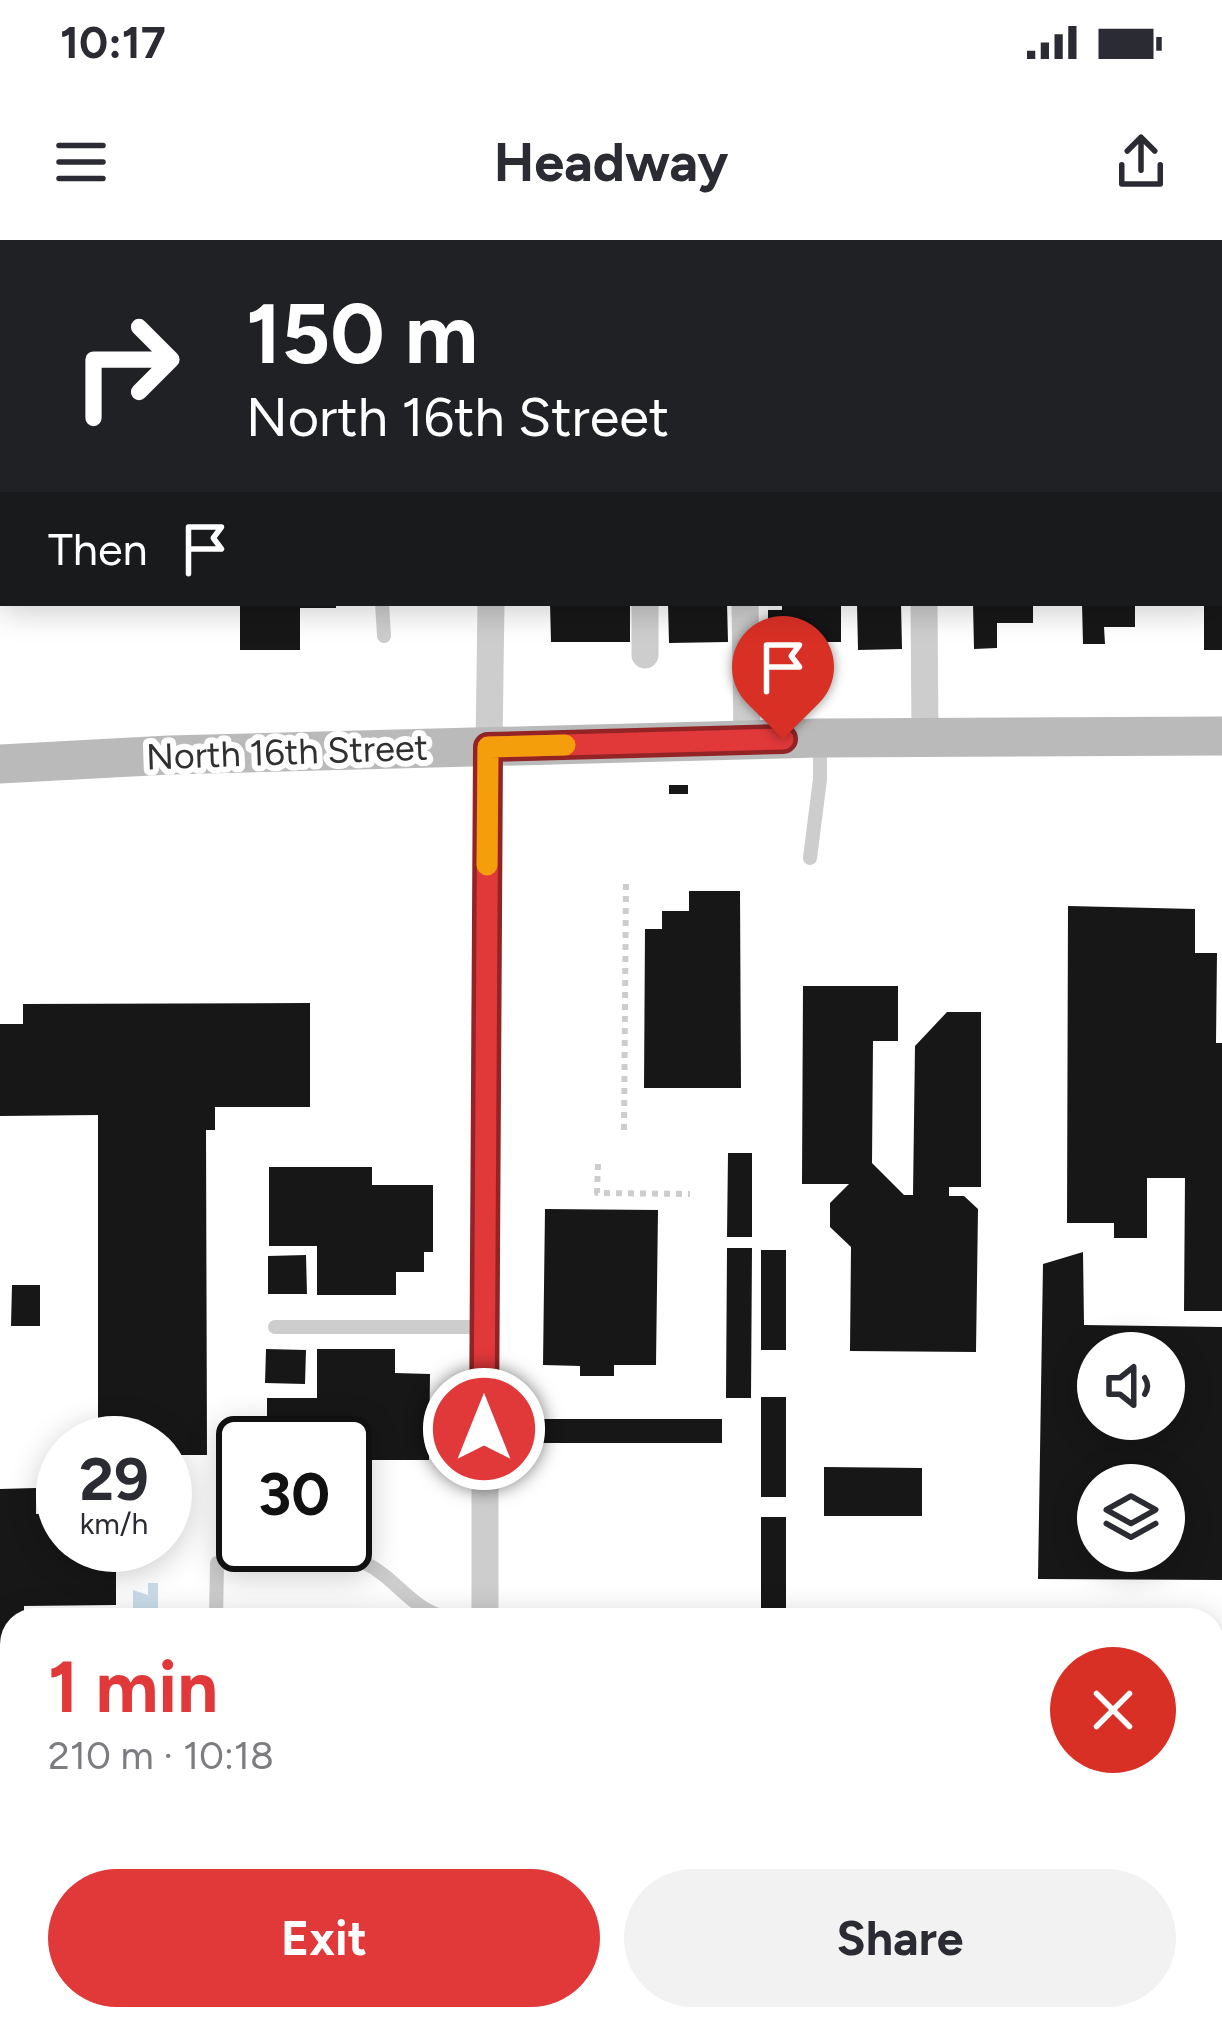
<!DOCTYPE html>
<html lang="en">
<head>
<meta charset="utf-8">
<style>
  :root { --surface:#fff; --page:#f2f2f3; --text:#2b2b33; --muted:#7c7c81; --accent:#e1383a }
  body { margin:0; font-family:Figtree,sans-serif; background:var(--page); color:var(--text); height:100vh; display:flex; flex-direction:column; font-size:45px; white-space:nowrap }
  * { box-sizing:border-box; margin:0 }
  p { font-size:39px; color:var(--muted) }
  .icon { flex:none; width:66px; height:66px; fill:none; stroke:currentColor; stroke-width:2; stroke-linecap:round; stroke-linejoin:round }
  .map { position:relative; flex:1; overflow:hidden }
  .panel { position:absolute; left:0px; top:1368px; width:1224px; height:423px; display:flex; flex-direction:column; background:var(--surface); border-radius:36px 36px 0 0; box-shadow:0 6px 30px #0003 }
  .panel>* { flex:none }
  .hud { position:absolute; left:0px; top:0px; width:1224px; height:366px; box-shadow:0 6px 30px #0003; background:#202124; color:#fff; overflow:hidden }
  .fabs { position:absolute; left:1077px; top:1092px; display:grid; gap:24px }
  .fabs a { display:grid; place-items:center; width:108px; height:108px; border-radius:50%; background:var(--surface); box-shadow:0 6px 30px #0003; font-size:60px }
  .speed { position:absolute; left:36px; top:1176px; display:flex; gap:24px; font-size:60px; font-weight:700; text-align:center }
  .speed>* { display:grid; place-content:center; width:156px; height:156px; border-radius:50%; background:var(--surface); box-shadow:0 6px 30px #0003; line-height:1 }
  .speed small { font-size:30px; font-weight:400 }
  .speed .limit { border:6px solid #111; border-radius:18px; background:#fff; color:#111 }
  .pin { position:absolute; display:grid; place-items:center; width:102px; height:102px; color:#fff; margin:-123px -51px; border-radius:50% 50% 50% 0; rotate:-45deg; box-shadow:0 0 12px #0007 }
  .pin .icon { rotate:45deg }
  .me { position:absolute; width:132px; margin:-66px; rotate:0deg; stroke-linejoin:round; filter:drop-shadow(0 0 9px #0008) }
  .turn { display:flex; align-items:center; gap:42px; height:252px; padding:0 48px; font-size:54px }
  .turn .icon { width:156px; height:156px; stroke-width:2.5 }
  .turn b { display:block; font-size:84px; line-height:102px }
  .then { display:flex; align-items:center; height:114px; padding:0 48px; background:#0003; gap:24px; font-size:45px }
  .round { display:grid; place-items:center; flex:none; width:126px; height:126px; border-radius:63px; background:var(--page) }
  .head { display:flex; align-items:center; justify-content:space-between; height:204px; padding:0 48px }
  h1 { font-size:72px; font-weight:700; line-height:90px; color:var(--accent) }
  .button { display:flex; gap:24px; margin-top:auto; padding:24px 48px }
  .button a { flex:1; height:138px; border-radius:72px; background:var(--accent); color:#fff; font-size:48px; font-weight:700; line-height:138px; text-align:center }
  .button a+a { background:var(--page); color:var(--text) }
  .status { display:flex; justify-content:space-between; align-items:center; height:84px; padding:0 60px; background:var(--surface); direction:ltr }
  .status svg { height:33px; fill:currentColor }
  header { display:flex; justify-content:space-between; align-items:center; height:156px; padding:0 48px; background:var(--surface); font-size:54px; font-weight:700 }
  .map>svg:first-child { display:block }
  .water { fill:#cbddeb }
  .building { fill:#171717; fill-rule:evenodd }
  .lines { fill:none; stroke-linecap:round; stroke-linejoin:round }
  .path { stroke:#cdcdcd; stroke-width:6; stroke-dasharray:6 6; stroke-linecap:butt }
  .service { stroke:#cdcdcd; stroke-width:14 }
  .minor { stroke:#cdcdcd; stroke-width:27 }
  .secondary { stroke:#bababa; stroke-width:39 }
  .route-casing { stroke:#922426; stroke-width:30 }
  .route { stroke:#e1383a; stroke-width:21 }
  .slow { stroke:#f59e0b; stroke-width:21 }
  .labels { text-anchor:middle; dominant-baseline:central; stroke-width:12; stroke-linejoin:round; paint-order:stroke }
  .street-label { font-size:36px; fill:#303030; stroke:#fff }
</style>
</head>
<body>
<div class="status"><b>10:17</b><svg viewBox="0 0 49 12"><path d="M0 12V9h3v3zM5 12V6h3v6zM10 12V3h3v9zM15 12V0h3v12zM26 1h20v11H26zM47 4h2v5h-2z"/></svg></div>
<header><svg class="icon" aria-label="menu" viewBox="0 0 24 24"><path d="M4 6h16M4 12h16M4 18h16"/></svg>Headway<svg class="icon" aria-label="share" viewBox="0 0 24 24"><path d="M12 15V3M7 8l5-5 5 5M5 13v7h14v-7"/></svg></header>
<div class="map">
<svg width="1222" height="1790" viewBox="0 0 1222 1790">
  <rect width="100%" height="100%" fill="#fff"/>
  <path class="water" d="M148,1343H158V1380H133V1350L148,1355Z"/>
  <path class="building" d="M240,363H336V368H300V410H240Z
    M550,363H630V402H551Z
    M668,363H727L728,402L669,403Z
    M782,363H841V402H768V370H782Z
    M857,363H901L902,409L858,410Z
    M973,363H1033V383H997V408L974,409Z
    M1082,363H1135V387H1104L1105,404H1083Z
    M1204,363H1222V410H1204Z
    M669,545H688V554H669Z
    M689,651H740L741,848H644L645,689H662V671H689Z
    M1068,666L1195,669V713H1217L1216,803H1222V1071H1184L1185,938H1147V998H1114V983H1067Z
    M803,746H898V801H873L872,923L904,955H913L915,806L947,772H981V947H949V956H964L978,969L976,1112L850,1111L851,1007L830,987V963L849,944H802Z
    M310,763V867H215V890H206L207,1215H165V1203H98V875L0,876V784H23V764Z
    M728,913H752V997H727Z
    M269,927H372V945H433V1012H424V1032H396V1055H317V1006H269Z
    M545,969L658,970L656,1125H614V1136H580V1126L543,1125Z
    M727,1008H752L751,1158H726Z
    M761,1010H786V1110H761Z
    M1083,1012L1084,1085L1222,1087V1340L1038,1339L1043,1024ZM1098,1113H1164V1179H1098ZM1098,1245H1164V1311H1098Z
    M306,1015L307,1054H268V1016Z
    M12,1045H40V1086H11Z
    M266,1109L306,1110L305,1144L265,1143Z
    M317,1109H395V1133L430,1134L429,1220H371V1236H345V1203H267V1158H317Z
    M761,1157H786V1257H761Z
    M539,1179H722V1203H539Z
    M824,1227L922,1228V1276H824Z
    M36,1248V1274H63V1305H116V1365L24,1366V1379L12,1380V1501H0V1249Z
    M761,1277H786V1377H761Z
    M0,1537H12V1682H0Z"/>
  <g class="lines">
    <path class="path" d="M624,890L626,638
      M598,924L597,953L690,954"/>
    <path class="service" d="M0,98H3
      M382,363L384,396
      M810,618L820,539V503
      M275,1087H484
      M216,1380L217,1323L363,1322C403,1341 410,1375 461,1380
      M652,1790L654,1779"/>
    <path class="minor" d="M488,0V3
      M645,363V415
      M745,363L747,500
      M924,363L925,497
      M485,1380V787L491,363
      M482,1790V1779"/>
    <path class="secondary" d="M0,524L169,515L819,498L1222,496"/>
  </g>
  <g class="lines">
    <defs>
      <path id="route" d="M484,1189L488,507L783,499"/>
    </defs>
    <use href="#route" class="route-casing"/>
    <use href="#route" class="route"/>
    <path class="slow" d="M487,625L488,507L565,505"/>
  </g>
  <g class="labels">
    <g class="street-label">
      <text transform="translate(287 512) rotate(-2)">North 16th Street</text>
    </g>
  </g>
</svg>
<div class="fabs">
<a><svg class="icon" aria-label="sound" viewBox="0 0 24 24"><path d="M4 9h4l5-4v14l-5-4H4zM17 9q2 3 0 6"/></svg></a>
<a><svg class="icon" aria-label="layers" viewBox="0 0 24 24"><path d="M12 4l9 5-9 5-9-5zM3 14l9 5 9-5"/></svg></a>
</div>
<div class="speed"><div>29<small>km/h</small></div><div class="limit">30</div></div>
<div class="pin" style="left:783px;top:499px;background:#d93025"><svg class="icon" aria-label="arrive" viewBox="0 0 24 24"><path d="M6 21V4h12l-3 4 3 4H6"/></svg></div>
<svg class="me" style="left:484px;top:1189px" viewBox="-20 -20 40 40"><circle r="17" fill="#e1383a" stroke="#fff" stroke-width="3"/><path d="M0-11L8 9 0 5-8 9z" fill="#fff"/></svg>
<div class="hud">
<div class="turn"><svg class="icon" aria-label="right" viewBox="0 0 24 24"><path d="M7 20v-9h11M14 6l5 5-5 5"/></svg><div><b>150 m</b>North 16th Street</div></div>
<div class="then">Then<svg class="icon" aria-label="arrive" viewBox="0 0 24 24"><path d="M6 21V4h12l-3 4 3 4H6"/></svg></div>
</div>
<section class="panel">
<div class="head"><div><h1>1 min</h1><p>210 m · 10:18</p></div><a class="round" style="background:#d93025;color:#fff"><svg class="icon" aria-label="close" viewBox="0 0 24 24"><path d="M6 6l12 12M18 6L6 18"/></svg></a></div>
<div class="button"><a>Exit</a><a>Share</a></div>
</section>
</div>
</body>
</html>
